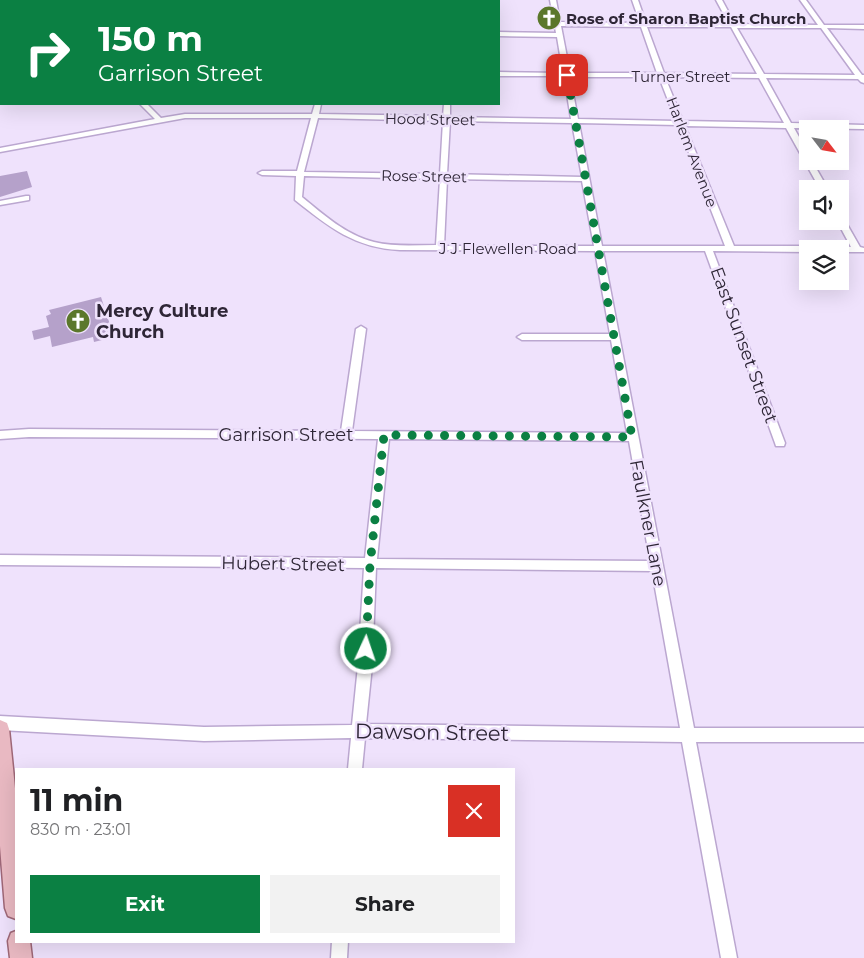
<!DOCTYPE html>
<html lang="en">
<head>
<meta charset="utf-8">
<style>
  :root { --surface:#fff; --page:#f2f2f2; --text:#202124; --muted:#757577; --accent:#0b8043 }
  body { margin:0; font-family:Montserrat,sans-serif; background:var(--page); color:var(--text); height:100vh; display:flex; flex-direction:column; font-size:19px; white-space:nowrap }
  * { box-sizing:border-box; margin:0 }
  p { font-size:16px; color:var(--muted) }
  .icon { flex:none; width:28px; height:28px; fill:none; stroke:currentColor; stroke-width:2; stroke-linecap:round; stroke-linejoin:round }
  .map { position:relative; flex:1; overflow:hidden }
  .panel { position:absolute; left:15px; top:768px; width:500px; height:175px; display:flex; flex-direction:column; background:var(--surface); border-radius:0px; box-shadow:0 5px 20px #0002 }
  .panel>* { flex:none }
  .banner { position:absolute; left:0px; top:0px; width:500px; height:105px; box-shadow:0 5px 20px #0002; background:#0b8043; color:#fff; overflow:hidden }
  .needle { width:32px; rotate:121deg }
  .tools { position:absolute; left:799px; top:120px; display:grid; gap:10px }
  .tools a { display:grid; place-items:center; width:50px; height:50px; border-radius:0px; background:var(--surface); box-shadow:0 5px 20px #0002; font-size:25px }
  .pin { position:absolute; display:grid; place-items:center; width:42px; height:42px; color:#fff; margin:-21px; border-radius:10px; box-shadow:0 2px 8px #0006 }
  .me { position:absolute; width:55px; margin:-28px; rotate:3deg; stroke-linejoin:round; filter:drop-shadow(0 0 4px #0008) }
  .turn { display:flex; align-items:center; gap:18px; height:105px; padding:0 15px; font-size:22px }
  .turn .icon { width:65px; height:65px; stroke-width:2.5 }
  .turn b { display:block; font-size:35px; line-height:42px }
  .round { display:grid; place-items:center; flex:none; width:52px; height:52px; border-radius:0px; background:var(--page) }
  .headline { display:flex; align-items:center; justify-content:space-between; height:85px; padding:0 15px }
  h1 { font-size:30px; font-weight:700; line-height:38px }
  .button { display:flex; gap:10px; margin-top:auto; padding:10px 15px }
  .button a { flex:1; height:58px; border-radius:0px; background:var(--accent); color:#fff; font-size:20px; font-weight:700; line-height:58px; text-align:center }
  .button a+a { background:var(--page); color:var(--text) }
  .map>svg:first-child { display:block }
  .building { fill:#b5a1ca }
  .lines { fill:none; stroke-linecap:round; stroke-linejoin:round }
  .minor-casing { stroke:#bba7d0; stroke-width:3 }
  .major-casing { stroke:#9e6777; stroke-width:3 }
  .minor { fill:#fff; fill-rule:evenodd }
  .major { fill:#e9b9c2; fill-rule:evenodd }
  .route { stroke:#0b8043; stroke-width:9; stroke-dasharray:0 16.2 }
  .labels { text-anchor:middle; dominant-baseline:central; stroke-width:5; stroke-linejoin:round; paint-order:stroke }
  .far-poi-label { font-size:15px; font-weight:bold; fill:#2e2636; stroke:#efe2fc; text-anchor:start }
  .far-street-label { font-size:15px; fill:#2e2636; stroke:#efe2fc }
  .poi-label { font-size:18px; font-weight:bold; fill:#2e2636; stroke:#efe2fc; text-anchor:start }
  .street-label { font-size:18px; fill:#2e2636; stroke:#efe2fc }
  .near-street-label { font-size:21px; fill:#2e2636; stroke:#efe2fc }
</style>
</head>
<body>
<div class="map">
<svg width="864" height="958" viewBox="0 0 864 958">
  <rect width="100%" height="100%" fill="#efe2fc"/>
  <path class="building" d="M27,171L32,187L0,197V176Z
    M101,297L114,337L94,342L93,337L52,347L50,336L34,340L32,331L49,327L46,316L51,314L49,310Z"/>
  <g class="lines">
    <defs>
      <path id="minor" d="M94,0H100V1H94Z
        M178,0H184L185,1H179Z
        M345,0H351V1H345Z
        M451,0H457V1H451Z
        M550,0H556L560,22L640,23L632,0H638L646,23L729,24L716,0H722L735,24L818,25L800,0H806L824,25H864V29L827,28L862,75H864V83L861,82L858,79L766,78L791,123L864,125V129L794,128L808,153V161H812L828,189H820L786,128L685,126L734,246H810L814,249H808V252L713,251L785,443L784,446H776L775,443L705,251H603L694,728H864V742H696L737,958H721L682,742L365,738L362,769H348L351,738L204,741L0,730V716L204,727L352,725L358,666L364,568L0,565V555L365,558L378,439L29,437L0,439V431L29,429L341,431L356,329L361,326L366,329L352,431L627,433L611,340H522L517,337L522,334H610L595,251L400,250C355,248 329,227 295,200L296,176L262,175L258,173L262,171H297L311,118H185L0,152V148L155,119L140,104H147L161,118L185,114H312L315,104H321L319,114L443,116L444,104H450V117L571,119L564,76H499V72L563,73L557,37L499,36V32L556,33ZM561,26L641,27L657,73H570ZM647,27H731L757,74L664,73ZM737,28H821L855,75L764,74ZM570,77H659L676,121L578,119ZM665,77L759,78L784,123L683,121ZM318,118L443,121L440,174L304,172ZM450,121L572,123L582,177L447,174ZM579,123L678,125L725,246H602ZM304,176L440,179L436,245C416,245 394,247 374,242C346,235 324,215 302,197ZM447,179L582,181L594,246H444ZM389,439L629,441L650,561L377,559ZM376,568L652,571L680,728L366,724L372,666Z
        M0,27H1V31H0Z
        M0,60H1V64H0Z
        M26,196H29V200L0,205V201Z
        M840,217L844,219L860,247L864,248V252H840V249H836L840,246L851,247L837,221H840Z
        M332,941H348L347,958H331Z"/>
      <path id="major" d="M0,720L7,723L9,729L16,798V919L8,916L5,908L0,846Z
        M16,931V941H30L32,958H10L8,941L11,933Z"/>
    </defs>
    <use href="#minor" class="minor-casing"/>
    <use href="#major" class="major-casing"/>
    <use href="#minor" class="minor"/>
    <use href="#major" class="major"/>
  </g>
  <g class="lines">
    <path class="route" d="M366,649L370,565L384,435L632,437L567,75"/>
  </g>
  <defs>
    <symbol id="church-disc" viewBox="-11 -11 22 22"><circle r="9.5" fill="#5b772b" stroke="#efe2fc"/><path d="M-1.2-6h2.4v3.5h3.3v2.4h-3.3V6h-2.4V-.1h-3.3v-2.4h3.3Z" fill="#fff"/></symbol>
  </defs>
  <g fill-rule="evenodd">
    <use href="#church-disc" x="535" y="4" width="28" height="28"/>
    <use href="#church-disc" x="64" y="307" width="28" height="28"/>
  </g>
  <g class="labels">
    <g class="far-poi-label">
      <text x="566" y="18">Rose of Sharon Baptist Church</text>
    </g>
    <g class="far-street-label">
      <text x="681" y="76">Turner Street</text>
      <text transform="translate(430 119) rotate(1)">Hood Street</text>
      <text transform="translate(692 152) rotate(69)">Harlem Avenue</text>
      <text transform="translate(424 176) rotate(1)">Rose Street</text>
      <text x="508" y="248">J J Flewellen Road</text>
    </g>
    <g class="poi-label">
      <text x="96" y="311">Mercy Culture<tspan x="96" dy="21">Church</tspan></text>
    </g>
    <g class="street-label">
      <text transform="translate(744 345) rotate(70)">East Sunset Street</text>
      <text x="286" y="435">Garrison Street</text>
      <text transform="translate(648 523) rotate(79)">Faulkner Lane</text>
      <text transform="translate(283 564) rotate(1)">Hubert Street</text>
    </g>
    <g class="near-street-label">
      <text transform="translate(432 732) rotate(1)">Dawson Street</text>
    </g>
  </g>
</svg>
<div class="tools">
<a><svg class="needle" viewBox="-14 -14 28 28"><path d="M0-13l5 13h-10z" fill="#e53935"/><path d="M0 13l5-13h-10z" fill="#757577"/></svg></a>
<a><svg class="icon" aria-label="sound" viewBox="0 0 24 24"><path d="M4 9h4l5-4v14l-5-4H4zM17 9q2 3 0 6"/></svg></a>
<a><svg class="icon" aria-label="layers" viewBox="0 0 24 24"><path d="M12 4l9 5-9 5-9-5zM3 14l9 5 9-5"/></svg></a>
</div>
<div class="pin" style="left:567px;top:75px;background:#d93025"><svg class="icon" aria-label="arrive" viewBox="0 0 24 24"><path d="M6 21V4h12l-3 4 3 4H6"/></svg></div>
<svg class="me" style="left:366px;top:649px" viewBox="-20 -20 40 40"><circle r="17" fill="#0b8043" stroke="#fff" stroke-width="3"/><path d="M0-11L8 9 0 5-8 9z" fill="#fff"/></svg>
<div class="banner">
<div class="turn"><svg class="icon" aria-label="right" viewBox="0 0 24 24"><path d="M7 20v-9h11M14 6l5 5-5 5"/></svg><div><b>150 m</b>Garrison Street</div></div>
</div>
<section class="panel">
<div class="headline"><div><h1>11 min</h1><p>830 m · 23:01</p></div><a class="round" style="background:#d93025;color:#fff"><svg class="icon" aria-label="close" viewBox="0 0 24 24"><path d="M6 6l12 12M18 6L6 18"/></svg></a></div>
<div class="button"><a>Exit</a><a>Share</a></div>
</section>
</div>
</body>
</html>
